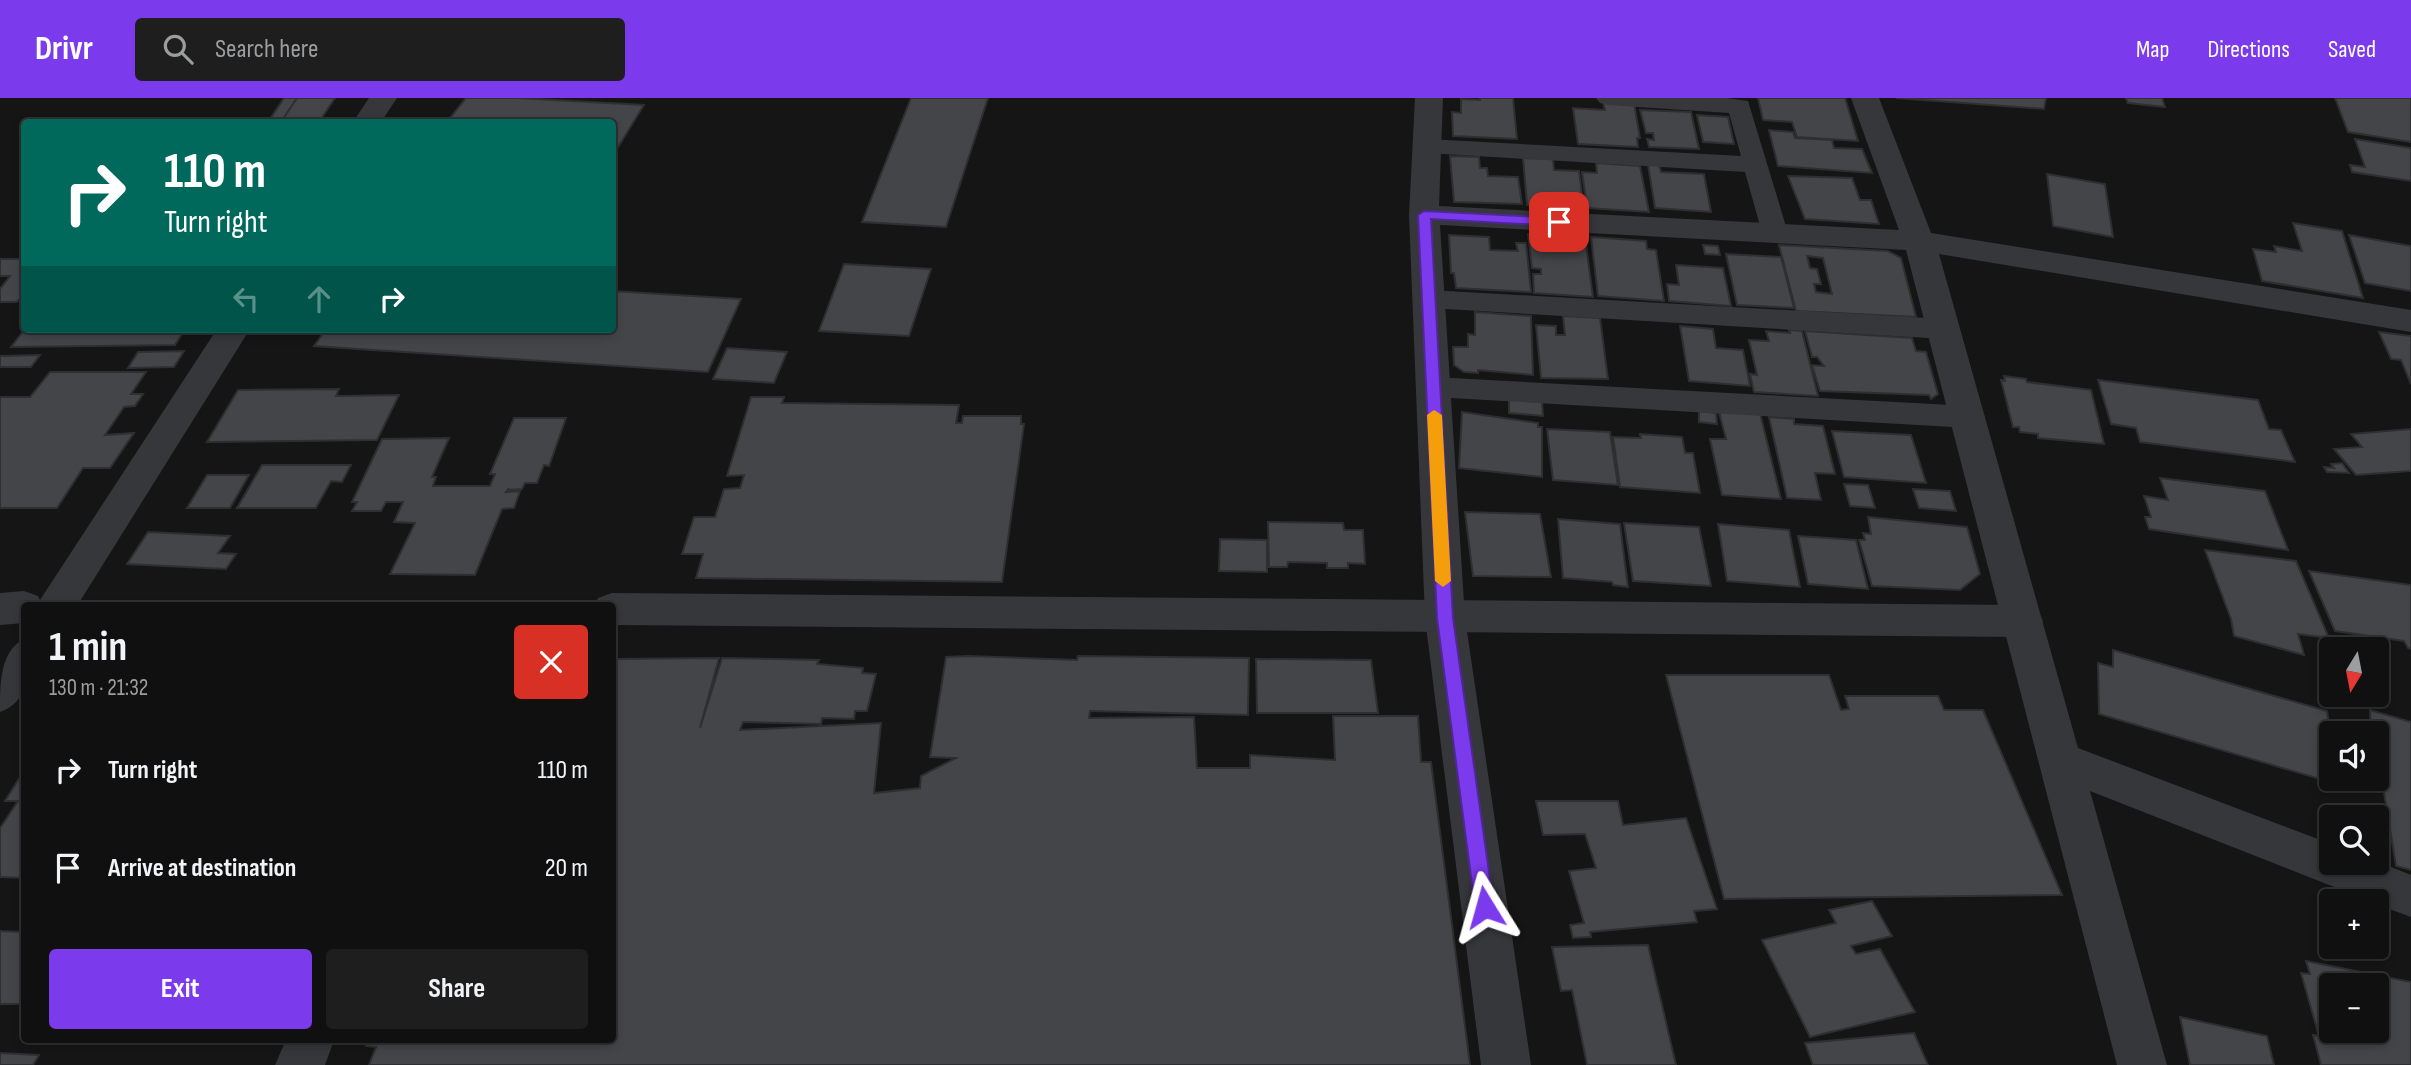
<!DOCTYPE html>
<html lang="en">
<head>
<meta charset="utf-8">
<style>
  :root { --surface:#101010; --page:#1e1e1e; --text:#f1f3f6; --muted:#9c9d9f; --line:#303030; --accent:#7c3aed }
  body { margin:0; font-family:"Sofia Sans Condensed",sans-serif; background:var(--page); color:var(--text); height:100vh; display:flex; flex-direction:column; font-size:26px; white-space:nowrap }
  * { box-sizing:border-box; margin:0 }
  p { font-size:23px; color:var(--muted) }
  .icon { flex:none; width:38px; height:38px; fill:none; stroke:currentColor; stroke-width:2; stroke-linecap:round; stroke-linejoin:round }
  .map { position:relative; flex:1; overflow:hidden }
  .details { position:absolute; left:21px; top:504px; width:595px; height:441px; display:flex; flex-direction:column; background:var(--surface); border-radius:7px; box-shadow:0 4px 10px #0003,0 0 0 2px var(--line) }
  .details>* { flex:none }
  .guide { position:absolute; left:21px; top:21px; width:595px; height:214px; border-radius:7px; box-shadow:0 4px 10px #0003,0 0 0 2px var(--line); background:#00695c; color:#fff; overflow:hidden }
  .needle { width:46px; rotate:190deg }
  .buttons { position:absolute; left:2319px; top:539px; display:grid; gap:14px }
  .buttons a { display:grid; place-items:center; width:70px; height:70px; border-radius:7px; background:var(--surface); box-shadow:0 4px 10px #0003,0 0 0 2px var(--line); font-size:35px }
  .pin { position:absolute; display:grid; place-items:center; width:60px; height:60px; color:#fff; margin:-30px; border-radius:14px; box-shadow:0 4px 10px #0006 }
  .me { position:absolute; width:77px; margin:-38px; rotate:352deg; stroke-linejoin:round; filter:drop-shadow(0 0 5px #0008) }
  .turn { display:flex; align-items:center; gap:24px; height:147px; padding:0 28px; font-size:32px }
  .turn .icon { width:91px; height:91px; stroke-width:2.5 }
  .turn b { display:block; font-size:49px; line-height:60px }
  .lanes { display:flex; align-items:center; height:66px; padding:0 28px; background:#0003; justify-content:center; gap:35px; direction:ltr }
  .lanes .off { opacity:.35 }
  .round { display:grid; place-items:center; flex:none; width:74px; height:74px; border-radius:7px; background:var(--page) }
  .overview { display:flex; align-items:center; justify-content:space-between; height:119px; padding:0 28px }
  h1 { font-size:42px; font-weight:700; line-height:52px }
  .cta { display:flex; gap:14px; margin-top:auto; padding:14px 28px }
  .cta a { flex:1; height:80px; border-radius:7px; background:var(--accent); color:#fff; font-size:28px; font-weight:700; line-height:80px; text-align:center }
  .cta a+a { background:var(--page); color:var(--text) }
  ul { padding:0; list-style:none }
  li { display:flex; align-items:center; gap:21px; height:98px; padding:0 28px }
  li div { flex:1 }
  li b { display:block; font-size:26px }
  li em { font-style:normal }
  header { display:flex; align-items:center; gap:42px; box-sizing:border-box; height:98px; padding:0 35px; background:var(--accent); color:#fff }
  header strong { font-size:33px }
  nav { display:flex; gap:38px; margin-inline-start:auto; font-size:24px }
  .search { width:490px; height:63px; background:var(--page); display:flex; align-items:center; gap:18px; box-sizing:border-box; padding:0 24px; border-radius:7px; color:var(--muted); font-size:26px }
  .map>svg:first-child { display:block }
  .building { fill:#444549; stroke:#2f2f32; stroke-width:2; fill-rule:evenodd }
  .lines { fill:none; stroke-linecap:round; stroke-linejoin:round }
  .service { fill:#36373b; fill-rule:evenodd }
  .minor { fill:#36373b; fill-rule:evenodd }
  .tertiary { fill:#36373b; fill-rule:evenodd }
  .route { fill:#7c3aed; stroke:#51269a; stroke-width:2 }
  .slow { fill:#f59e0b }
</style>
</head>
<body>
<header>
<strong>Drivr</strong>
<div class="search"><svg class="icon" aria-label="search" viewBox="0 0 24 24"><circle cx="10" cy="10" r="6"/><path d="M15 15l6 6"/></svg>Search here</div>
<nav><a>Map</a><a>Directions</a><a>Saved</a></nav>
</header>
<div class="map">
<svg width="2411" height="967" viewBox="0 0 2411 967">
  <rect width="100%" height="100%" fill="#151516"/>
  <path class="building" d="M284,0H297L281,24H268Z
    M297,0H335L319,24H281Z
    M466,0H518L644,7L612,59V24H447Z
    M911,0H988L946,129L862,124Z
    M1480,0H1513L1517,41L1453,38L1452,14L1461,15V1L1480,2Z
    M1758,0H1845L1858,43L1797,39L1792,24L1763,22Z
    M1896,0H2046L2044,11Z
    M2126,0H2162L2165,9L2128,5Z
    M2335,0H2411V44L2348,34Z
    M1603,4L1634,5L1640,40H1637L1638,49L1578,46L1573,10L1605,12Z
    M1640,12L1691,14L1699,51L1649,49L1647,41L1654,42L1653,35H1646Z
    M1697,17L1728,19L1734,46L1703,44Z
    M1769,32L1793,34L1795,40L1832,42L1834,50L1862,51L1872,75L1778,68Z
    M2355,41L2411,50V83L2352,74L2350,67L2365,69Z
    M1450,58L1479,59L1480,70H1487L1488,78L1518,79L1522,106L1454,104Z
    M1523,60L1553,61L1554,72L1579,73L1584,111L1527,107Z
    M1596,65L1640,68L1649,114L1587,110L1582,74L1597,75Z
    M1648,67H1659L1661,74L1704,76L1711,114L1655,110Z
    M2047,76L2105,86L2113,139L2053,128Z
    M1788,78L1852,80L1860,102H1871L1879,126L1805,121Z
    M2293,125L2342,133L2363,200L2262,183L2253,151L2276,154L2274,148L2302,153Z
    M1528,136L1585,140L1593,199L1534,195L1533,176H1541V171L1532,170Z
    M1449,137L1489,139L1490,152L1518,153L1516,145H1526L1531,194L1456,190L1454,175H1451Z
    M2349,137L2411,148V193L2365,185Z
    M1591,139L1646,143L1647,151L1656,152L1664,203L1598,198Z
    M1703,147L1718,148L1720,157L1705,156Z
    M1779,147L1888,153L1901,160L1916,219L1796,213ZM1807,158L1823,160L1832,196L1816,194L1814,186H1821L1817,171L1810,170Z
    M1726,156L1781,159L1794,210L1737,207Z
    M0,161H24V194L17,204H0V191L10,178H0Z
    M844,166L931,171L909,238L819,233Z
    M1676,167L1723,170L1731,208L1669,203L1667,186L1679,187Z
    M612,193L741,201L708,274L314,248L326,231H612Z
    M1475,214L1531,218L1533,277L1478,272V275L1464,274L1454,267L1453,249H1468V236L1475,237Z
    M1563,218L1600,220L1608,281L1541,280L1536,227L1556,228V237H1565Z
    M1680,228L1713,231L1716,250L1743,252L1750,288L1689,283Z
    M25,231H185L175,247L11,249Z
    M1789,232L1802,233L1818,298L1754,294L1750,276L1757,277L1749,242L1769,243L1766,233L1790,235Z
    M1805,233L1912,240L1916,253L1926,254L1938,296L1931,301L1929,297L1820,293L1812,267L1824,268L1817,259H1812Z
    M2379,234L2411,238V286L2401,262L2391,261Z
    M727,250L787,254L774,285L713,281Z
    M184,253L174,269L128,270L138,254Z
    M40,257L31,269H0V258Z
    M50,274H146L131,296H143L135,308L124,309L105,337L134,335L110,370H83L57,410H0V299H30Z
    M2004,278L2026,281L2027,284L2091,292L2104,346L2038,340V336L2020,334L2019,329H2013L2001,282L2005,283Z
    M2098,282L2258,302L2269,331L2281,332L2295,364L2140,344L2136,330L2111,326Z
    M339,291L336,298L399,297L377,342L207,344L238,292Z
    M751,299H784L782,305L959,307L956,325H962L963,318H1021V326H1024L1002,484L696,480L703,456H682L694,419H715L724,391L740,390L744,377L727,378Z
    M1509,301L1542,304L1543,318L1509,315Z
    M1699,313L1716,315L1717,326L1699,324Z
    M1462,314L1538,325V329H1542V379L1459,370Z
    M1719,314L1760,315L1781,401L1722,397L1710,341H1726Z
    M1769,319L1794,321V326L1823,328L1835,376L1815,375L1821,402L1787,400Z
    M514,320H566L549,368L544,367L537,385H525L522,391L508,392L509,390L506,394L520,393L514,410L502,411L475,477L390,476L415,425L394,424L403,404H386L381,413H352L357,404H352L382,341L449,340L432,379H436L433,388H490L495,376H490Z
    M1547,331L1610,334L1618,387L1553,382Z
    M2411,331V373L2356,377L2334,351L2362,349L2351,336Z
    M1832,333L1911,337L1926,385L1844,379Z
    M1640,336L1682,339L1685,355H1693L1700,395L1620,389L1613,339L1641,340Z
    M2342,365L2349,375L2327,374L2324,369L2334,370L2331,366Z
    M262,367H351L342,384L331,383L316,410H237Z
    M207,377H249L230,410H187Z
    M2160,380L2265,393L2288,452L2149,431L2145,419H2151L2144,398L2168,402Z
    M1844,386L1868,387L1875,410L1850,408Z
    M1913,391L1950,393L1956,413L1919,410Z
    M1465,414L1540,416L1551,479L1473,478Z
    M1868,419L1967,429L1980,476L1960,492L1872,488L1859,442H1865L1863,435L1871,436Z
    M1558,421L1620,426L1628,489L1613,487L1612,484L1563,480Z
    M1268,424L1343,425L1344,432H1363L1365,466L1348,465V470H1327V465L1288,464L1287,469H1269Z
    M1624,425L1699,429L1711,488L1633,483Z
    M1718,426L1789,432L1800,489L1727,483Z
    M148,434L230,438L218,455L236,456L226,471L127,466Z
    M1798,438L1856,442L1868,491L1808,486Z
    M1220,441L1267,442V474L1219,473Z
    M2205,452L2296,463L2329,540L2298,536L2304,557L2234,538L2231,521Z
    M2309,473L2411,487V551L2408,550L2404,543L2335,533Z
    M2113,552L2327,613L2331,640V681H2337V686L2099,616L2098,565L2113,569Z
    M969,558L1077,562L1078,558L1249,560L1248,617L1090,613L1089,620L1194,619L1197,670H1250V657L1335,662L1333,618H1418L1421,664H1431L1470,967H369L376,949L366,948L369,942H612V561L719,560L700,630L722,560L819,562L817,566L863,570L862,575L876,576L867,613H855L854,621L822,620L821,626L743,624L740,632L881,625L874,695L920,690L921,678L956,660L930,659L946,559Z
    M1256,561L1371,562L1378,615H1257Z
    M1666,577H1829L1841,612L1849,611L1845,598H1938L1944,612H1983L2062,797L1724,801Z
    M2370,612L2411,624V772L2396,768L2379,664H2376V635H2371Z
    M20,679H24V780L0,779V730L18,703H5Z
    M1536,703H1618L1623,727L1686,720L1717,811L1694,813L1697,824L1590,834L1591,839L1573,840L1570,827L1584,825L1569,773L1596,770L1585,736L1543,737Z
    M1872,803L1892,838L1851,848L1856,856L1880,851L1915,914L1810,939L1762,842L1836,825L1829,812Z
    M0,833L24,834V906H0Z
    M1648,847L1676,967H1587L1572,892L1561,893L1552,849Z
    M2306,863L2411,884V967H2321L2313,937L2319,938L2301,875L2310,876ZM2331,887H2376V933H2331Z
    M2180,919L2267,938L2274,967H2190Z
    M1914,935L1928,967H1813L1805,945Z
    M0,955L39,957L33,967H0Z"/>
  <g class="lines">
    <path class="service" d="M1596,0H1727L1748,3L1788,135L1784,141L1775,143L1766,141L1762,135L1745,74L1427,55L1418,53L1415,48L1418,43L1427,41L1741,58L1729,15L1608,7L1600,5Z
      M1429,192L1945,221L1955,224L1959,231L1955,238L1945,241L1429,210L1419,208L1415,201L1419,194Z
      M1433,279L1970,308L1981,311L1985,319L1981,327L1970,330L1433,299L1423,296L1418,289L1423,282Z"/>
    <path class="minor" d="M1415,0H1443L1439,108L1899,132L1851,0H1879L1931,135L2411,212V234L1939,156L2078,650L2331,746V765L2376,763L2411,777V819L2376,806V803H2370L2090,693L2167,967H2117L1906,152L1440,127L1465,520L1531,967H1481L1425,520L1409,117Z
      M286,942H334L325,967H275Z"/>
    <path class="tertiary" d="M369,0H397L381,24H353Z
      M217,231H250L77,508H24V525L0,527V495L24,493L38,498L40,502Z
      M612,495L2023,507L2037,512L2043,523L2037,534L2023,539L612,527V508H594L598,500Z
      M24,541C27,570 32,603 0,614C0,585 0,553 24,541Z"/>
  </g>
  <path class="route" d="M1424,113L1559,120L1565,124L1559,128L1431,121L1453,520L1494,809L1491,816L1485,818L1478,816L1475,809L1437,520L1418,117Z"/>
  <path class="slow" d="M1434,312L1442,317L1451,483L1443,489L1435,483L1427,317Z"/>
</svg>
<div class="buttons">
<a><svg class="needle" viewBox="-14 -14 28 28"><path d="M0-13l5 13h-10z" fill="#e53935"/><path d="M0 13l5-13h-10z" fill="#9c9d9f"/></svg></a>
<a><svg class="icon" aria-label="sound" viewBox="0 0 24 24"><path d="M4 9h4l5-4v14l-5-4H4zM17 9q2 3 0 6"/></svg></a>
<a><svg class="icon" aria-label="search" viewBox="0 0 24 24"><circle cx="10" cy="10" r="6"/><path d="M15 15l6 6"/></svg></a>
<a>+</a>
<a>−</a>
</div>
<div class="pin" style="left:1559px;top:124px;background:#d93025"><svg class="icon" aria-label="arrive" viewBox="0 0 24 24"><path d="M6 21V4h12l-3 4 3 4H6"/></svg></div>
<svg class="me" style="left:1485px;top:809px" viewBox="-20 -20 40 40"><path d="M0-17L14 15 0 8-14 15z" fill="#7c3aed" stroke="#fff" stroke-width="4"/></svg>
<div class="guide">
<div class="turn"><svg class="icon" aria-label="right" viewBox="0 0 24 24"><path d="M7 20v-9h11M14 6l5 5-5 5"/></svg><div><b>110 m</b>Turn right</div></div>
<div class="lanes"><svg class="icon off" aria-label="left" viewBox="0 0 24 24"><path d="M17 20v-9H6M10 6l-5 5 5 5"/></svg><svg class="icon off" aria-label="ahead" viewBox="0 0 24 24"><path d="M12 20V5M6 11l6-6 6 6"/></svg><svg class="icon" aria-label="right" viewBox="0 0 24 24"><path d="M7 20v-9h11M14 6l5 5-5 5"/></svg></div>
</div>
<section class="details">
<div class="overview"><div><h1>1 min</h1><p>130 m · 21:32</p></div><a class="round" style="background:#d93025;color:#fff"><svg class="icon" aria-label="close" viewBox="0 0 24 24"><path d="M6 6l12 12M18 6L6 18"/></svg></a></div>
<ul>
<li><svg class="icon" aria-label="right" viewBox="0 0 24 24"><path d="M7 20v-9h11M14 6l5 5-5 5"/></svg><div><b>Turn right</b></div><em>110 m</em></li>
<li><svg class="icon" aria-label="arrive" viewBox="0 0 24 24"><path d="M6 21V4h12l-3 4 3 4H6"/></svg><div><b>Arrive at destination</b></div><em>20 m</em></li>
</ul>
<div class="cta"><a>Exit</a><a>Share</a></div>
</section>
</div>
</body>
</html>
